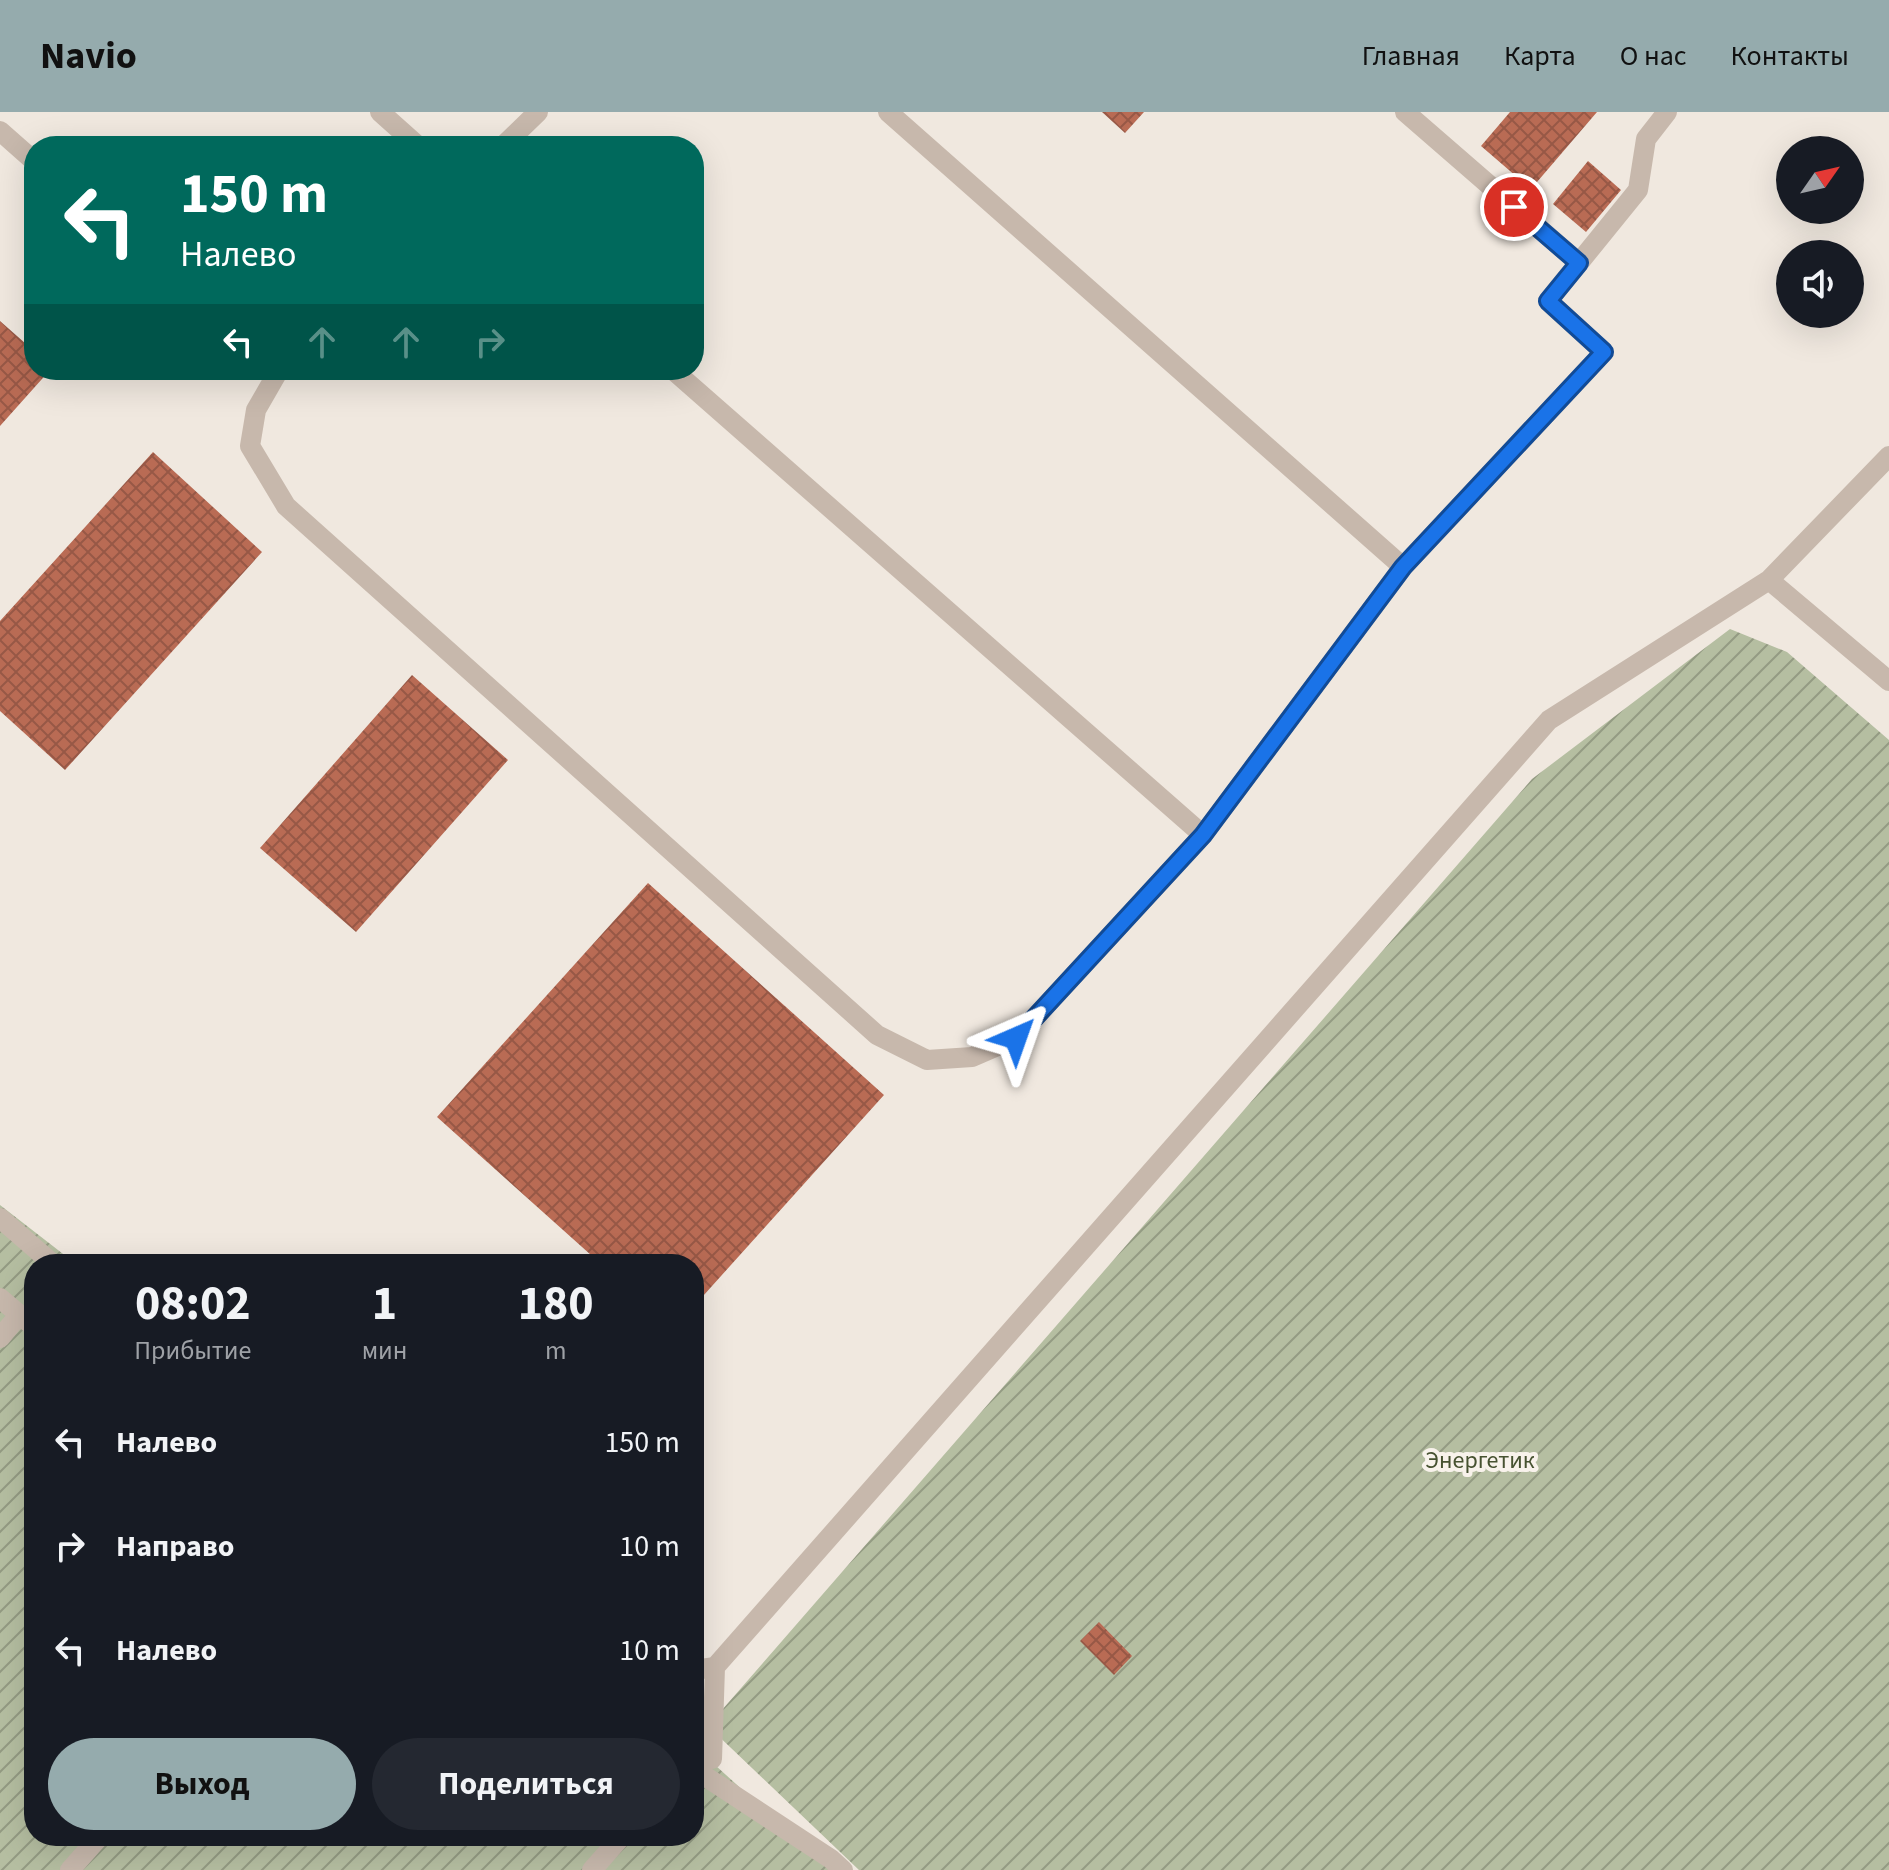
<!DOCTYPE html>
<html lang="ru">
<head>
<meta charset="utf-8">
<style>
  :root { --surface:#171b24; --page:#242831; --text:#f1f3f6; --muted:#9ea1a6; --accent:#95abad }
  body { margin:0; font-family:"Source Sans 3",sans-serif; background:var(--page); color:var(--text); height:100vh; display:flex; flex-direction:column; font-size:30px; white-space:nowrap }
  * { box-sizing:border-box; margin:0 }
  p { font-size:26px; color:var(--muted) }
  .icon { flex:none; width:44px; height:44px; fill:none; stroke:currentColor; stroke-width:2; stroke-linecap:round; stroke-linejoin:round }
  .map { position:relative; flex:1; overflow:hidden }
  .details { position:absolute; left:24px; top:1142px; width:680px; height:592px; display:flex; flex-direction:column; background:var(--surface); border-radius:32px; box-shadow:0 8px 32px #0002 }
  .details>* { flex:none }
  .guide { position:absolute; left:24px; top:24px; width:680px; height:244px; border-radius:32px; box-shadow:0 8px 32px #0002; background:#00695c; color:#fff; overflow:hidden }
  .needle { width:52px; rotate:56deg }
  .controls { position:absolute; left:1776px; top:24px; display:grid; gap:16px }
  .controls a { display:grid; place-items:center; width:88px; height:88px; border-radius:50%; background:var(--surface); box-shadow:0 8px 32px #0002; font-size:40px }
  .pin { position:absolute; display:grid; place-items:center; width:68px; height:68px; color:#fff; margin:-34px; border:4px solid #fff; border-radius:50%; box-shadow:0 2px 8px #0007 }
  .me { position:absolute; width:88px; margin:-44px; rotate:43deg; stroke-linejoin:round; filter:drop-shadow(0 0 6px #0008) }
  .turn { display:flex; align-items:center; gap:28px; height:168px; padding:0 24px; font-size:36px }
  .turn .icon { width:104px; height:104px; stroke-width:2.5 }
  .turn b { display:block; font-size:56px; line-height:68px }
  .lanes { display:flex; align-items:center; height:76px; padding:0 24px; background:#0003; justify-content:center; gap:40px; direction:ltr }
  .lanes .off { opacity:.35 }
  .eta { display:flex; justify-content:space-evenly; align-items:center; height:136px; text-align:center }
  .eta b { font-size:48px; font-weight:700; line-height:56px }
  .primary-button { display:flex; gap:16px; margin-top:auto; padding:16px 24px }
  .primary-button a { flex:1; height:92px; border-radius:48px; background:var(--accent); color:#111; font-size:32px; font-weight:700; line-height:92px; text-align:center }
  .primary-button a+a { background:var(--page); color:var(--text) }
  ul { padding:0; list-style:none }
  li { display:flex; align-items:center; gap:24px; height:104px; padding:0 24px }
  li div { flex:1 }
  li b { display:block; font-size:30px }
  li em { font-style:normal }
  header { display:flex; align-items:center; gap:48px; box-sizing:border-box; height:112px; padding:0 40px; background:var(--accent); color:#111 }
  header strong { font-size:38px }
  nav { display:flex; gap:44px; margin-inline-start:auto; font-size:28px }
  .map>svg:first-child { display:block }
  .garden { fill:url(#garden-furrows) }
  .building { fill:url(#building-cross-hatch) }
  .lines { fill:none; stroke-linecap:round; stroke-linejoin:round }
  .minor { stroke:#c7b8ac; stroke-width:20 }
  .route-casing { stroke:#114b97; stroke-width:20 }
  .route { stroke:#1a73e8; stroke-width:14 }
  .labels { text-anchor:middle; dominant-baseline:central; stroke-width:8; stroke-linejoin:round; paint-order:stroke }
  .park-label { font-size:24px; fill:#475231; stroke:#f8f2eb }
</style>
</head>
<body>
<header>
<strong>Navio</strong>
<nav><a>Главная</a><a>Карта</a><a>О нас</a><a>Контакты</a></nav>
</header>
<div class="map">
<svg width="1889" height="1758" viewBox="0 0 1889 1758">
  <defs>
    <pattern id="garden-furrows" width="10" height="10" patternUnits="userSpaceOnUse" patternTransform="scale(2)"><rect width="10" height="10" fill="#b5bea1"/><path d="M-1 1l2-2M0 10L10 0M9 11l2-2" fill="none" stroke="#949b83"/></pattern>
    <pattern id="building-cross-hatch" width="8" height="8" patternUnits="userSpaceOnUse" patternTransform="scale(2)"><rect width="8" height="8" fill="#b96b54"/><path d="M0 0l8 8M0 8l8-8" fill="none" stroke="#975846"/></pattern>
  </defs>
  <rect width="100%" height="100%" fill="#f0e8df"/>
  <path class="garden" d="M1730,517L1787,540L1889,628V1758H859L708,1614L1532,667Z
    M0,1093L76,1152H34V1724H694V1634L831,1758H0Z"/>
  <path class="building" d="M1102,0H1144L1125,21Z
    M1510,0H1597L1531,77L1481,34Z
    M1588,49L1621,78L1586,120L1553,92Z
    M0,209L34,239V258H50L0,314Z
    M153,340L262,440L65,658L0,599V509Z
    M412,563L508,648L356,820L260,736Z
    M648,771L884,983L694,1194V1152H601L437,1005Z
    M1099,1510L1132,1544L1114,1563L1080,1529Z"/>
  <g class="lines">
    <path class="minor" d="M380,0L418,34
      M888,0L1403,455L1604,240L1548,189L1638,78L1646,27L1667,0
      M1405,0L1579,151
      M0,19L34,49
      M503,34L538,0
      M279,258L256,298L250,334L286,394L877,923L927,948L972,945L1016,926L1203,723L1403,455
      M673,258L1203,723
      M1769,468L1889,569
      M0,1106L53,1152
      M0,1186L34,1215
      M0,1226L19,1203
      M694,1558L715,1555
      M712,1647L715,1555L1549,608L1769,468L1889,344
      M694,1657L831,1747L843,1758
      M70,1758L100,1724
      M592,1758L622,1724"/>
  </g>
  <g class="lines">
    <defs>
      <path id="route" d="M1016,926L1203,723L1403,455L1604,240L1548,189L1579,151L1514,95"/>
    </defs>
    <use href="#route" class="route-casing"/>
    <use href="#route" class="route"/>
  </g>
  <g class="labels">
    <g class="park-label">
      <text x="1480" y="1348">Энергетик</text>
    </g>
  </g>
</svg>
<div class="controls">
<a><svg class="needle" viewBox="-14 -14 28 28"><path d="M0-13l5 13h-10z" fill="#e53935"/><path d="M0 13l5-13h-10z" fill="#9ea1a6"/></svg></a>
<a><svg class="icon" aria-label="sound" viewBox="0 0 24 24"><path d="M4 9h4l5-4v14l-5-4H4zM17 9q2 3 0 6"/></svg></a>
</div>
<div class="pin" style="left:1514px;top:95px;background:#d93025"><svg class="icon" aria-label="arrive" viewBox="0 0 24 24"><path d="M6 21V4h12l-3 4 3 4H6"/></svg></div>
<svg class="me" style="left:1016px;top:926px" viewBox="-20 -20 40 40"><path d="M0-17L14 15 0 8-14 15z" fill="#1a73e8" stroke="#fff" stroke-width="4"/></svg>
<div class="guide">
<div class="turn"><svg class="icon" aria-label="left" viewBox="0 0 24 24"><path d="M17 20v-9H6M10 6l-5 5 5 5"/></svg><div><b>150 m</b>Налево</div></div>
<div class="lanes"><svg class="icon" aria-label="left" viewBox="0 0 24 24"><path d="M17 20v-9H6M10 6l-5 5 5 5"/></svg><svg class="icon off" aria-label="ahead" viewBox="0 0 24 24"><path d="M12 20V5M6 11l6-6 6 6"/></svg><svg class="icon off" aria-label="ahead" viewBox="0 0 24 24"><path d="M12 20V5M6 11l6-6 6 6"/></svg><svg class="icon off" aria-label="right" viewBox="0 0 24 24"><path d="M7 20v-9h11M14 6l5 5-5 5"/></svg></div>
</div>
<section class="details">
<div class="eta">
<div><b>08:02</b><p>Прибытие</p></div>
<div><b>1</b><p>мин</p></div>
<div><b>180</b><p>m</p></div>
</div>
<ul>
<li><svg class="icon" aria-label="left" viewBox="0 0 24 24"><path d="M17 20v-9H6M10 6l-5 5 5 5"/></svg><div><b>Налево</b></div><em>150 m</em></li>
<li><svg class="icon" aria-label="right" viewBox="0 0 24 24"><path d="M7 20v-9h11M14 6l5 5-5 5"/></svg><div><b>Направо</b></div><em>10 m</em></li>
<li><svg class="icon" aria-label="left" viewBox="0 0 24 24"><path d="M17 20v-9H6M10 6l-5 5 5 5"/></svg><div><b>Налево</b></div><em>10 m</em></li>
</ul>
<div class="primary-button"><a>Выход</a><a>Поделиться</a></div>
</section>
</div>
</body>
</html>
